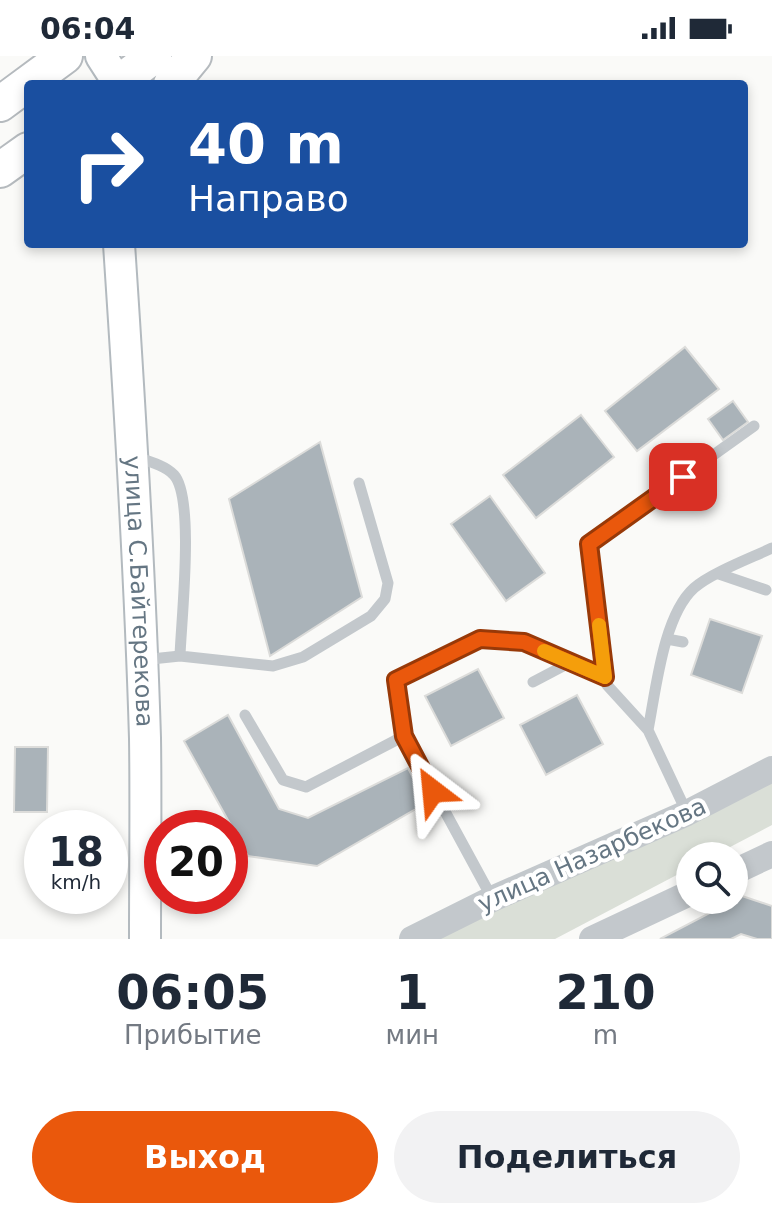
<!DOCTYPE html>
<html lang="ru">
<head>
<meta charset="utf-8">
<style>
  :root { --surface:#fff; --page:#f2f2f3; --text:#1f2937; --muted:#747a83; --accent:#ea580c }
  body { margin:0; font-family:"DejaVu Sans",sans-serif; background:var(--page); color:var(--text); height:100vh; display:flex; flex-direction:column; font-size:30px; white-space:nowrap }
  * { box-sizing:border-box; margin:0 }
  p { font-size:26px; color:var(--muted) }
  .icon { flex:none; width:44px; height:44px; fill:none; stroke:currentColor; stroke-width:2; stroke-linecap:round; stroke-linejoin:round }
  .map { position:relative; height:883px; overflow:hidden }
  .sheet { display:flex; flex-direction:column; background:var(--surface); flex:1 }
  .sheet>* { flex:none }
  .top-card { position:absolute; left:24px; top:24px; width:724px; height:168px; border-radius:8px; box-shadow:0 4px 12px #0003; background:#1a4fa0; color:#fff; overflow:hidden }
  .fabs { position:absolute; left:676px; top:786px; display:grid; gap:16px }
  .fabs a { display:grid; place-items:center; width:72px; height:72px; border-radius:50%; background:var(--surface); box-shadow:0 4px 12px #0003; font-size:40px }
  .speed { position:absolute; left:24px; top:754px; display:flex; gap:16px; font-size:40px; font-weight:700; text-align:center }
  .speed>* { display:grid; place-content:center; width:104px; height:104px; border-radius:50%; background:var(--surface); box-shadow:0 4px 12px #0003; line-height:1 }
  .speed small { font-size:20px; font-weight:400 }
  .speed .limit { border:12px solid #d22; background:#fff; color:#111 }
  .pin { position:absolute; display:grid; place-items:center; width:68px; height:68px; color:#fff; margin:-34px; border-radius:16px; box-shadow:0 4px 12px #0006 }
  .me { position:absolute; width:88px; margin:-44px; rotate:331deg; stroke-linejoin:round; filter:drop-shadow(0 0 6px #0008) }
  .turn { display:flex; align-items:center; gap:28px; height:168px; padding:0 32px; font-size:36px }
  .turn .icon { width:104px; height:104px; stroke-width:2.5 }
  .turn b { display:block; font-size:56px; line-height:68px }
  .eta { display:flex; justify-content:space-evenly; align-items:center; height:136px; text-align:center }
  .eta b { font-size:48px; font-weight:600; line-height:56px }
  .action { display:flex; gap:16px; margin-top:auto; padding:16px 32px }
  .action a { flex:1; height:92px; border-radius:48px; background:var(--accent); color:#fff; font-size:32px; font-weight:600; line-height:92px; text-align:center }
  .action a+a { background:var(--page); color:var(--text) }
  .status { display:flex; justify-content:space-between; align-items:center; height:56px; padding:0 40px; background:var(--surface); direction:ltr }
  .status svg { height:22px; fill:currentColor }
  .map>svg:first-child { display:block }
  .green { fill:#dadfd7 }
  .building { fill:#aab3b9; stroke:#dcdcda; stroke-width:2 }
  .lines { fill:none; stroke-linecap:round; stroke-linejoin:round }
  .secondary-casing { stroke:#b3babf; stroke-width:34 }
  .primary-casing { stroke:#b5babe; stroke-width:38 }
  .service { stroke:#c3c8cc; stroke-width:11 }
  .tertiary { stroke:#c3c8cc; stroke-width:26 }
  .secondary { stroke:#fff; stroke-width:30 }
  .primary { stroke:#fff; stroke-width:34 }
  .route-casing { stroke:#983908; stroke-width:20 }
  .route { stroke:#ea580c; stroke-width:14 }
  .slow { stroke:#f59e0b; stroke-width:14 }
  .labels { text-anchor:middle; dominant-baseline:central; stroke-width:8; stroke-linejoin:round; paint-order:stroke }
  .street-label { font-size:24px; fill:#657683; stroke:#fff }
</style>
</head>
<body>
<div class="status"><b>06:04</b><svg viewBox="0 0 49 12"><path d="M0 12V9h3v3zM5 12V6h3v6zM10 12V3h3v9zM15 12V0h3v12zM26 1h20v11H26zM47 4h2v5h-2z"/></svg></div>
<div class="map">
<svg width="772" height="883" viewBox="0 0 772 883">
  <rect width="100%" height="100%" fill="#fafaf8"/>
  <path class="green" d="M772,712V769L713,800H690V812L555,883H436Z"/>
  <path class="building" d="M685,291L719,333L637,395L605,355Z
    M733,345L748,366L723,384L708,363Z
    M581,359L614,401L536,462L503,419Z
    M320,386L362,541L270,600L229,443Z
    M490,440L545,517L506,545L451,468Z
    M710,563L762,580L742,637L691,619Z
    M478,613L504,662L451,690L425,640Z
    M577,639L603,688L546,719L520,669Z
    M228,659L279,753L308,762L408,712L426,747L317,810L248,800L184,685Z
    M15,691H48L47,756H14Z
    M742,840L772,850V883H757L741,878L731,883H660Z"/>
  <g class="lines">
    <defs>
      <g id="secondary">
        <path d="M101,0L119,28"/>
        <path id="s1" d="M119,188C130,352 140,517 145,682C146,749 145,816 145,883"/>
      </g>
      <path id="primary" d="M117,28L154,0
        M171,28L194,0
        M0,48L65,0
        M0,114L28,94"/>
    </defs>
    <use href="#secondary" class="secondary-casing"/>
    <use href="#primary" class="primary-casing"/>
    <path class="service" d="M135,401C147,405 165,409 174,419C195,442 181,566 180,600
      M719,518L766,534
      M667,583L683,586
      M142,604L180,600L273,610L303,601L371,560L385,543L388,527L359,427
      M533,626L571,606
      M245,659L283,724L306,731L404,680
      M648,674C656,634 663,560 694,532C711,517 751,502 772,492
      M687,757L648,674L607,629L589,488L754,370
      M492,842L404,680L396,624L480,583L524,586L605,621"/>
    <path class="tertiary" d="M734,816L772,798
      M412,883L492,843L687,757L772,713
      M592,883L690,837"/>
    <use href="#secondary" class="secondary"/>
    <use href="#primary" class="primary"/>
  </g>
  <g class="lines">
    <defs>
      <path id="route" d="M433,735L404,680L396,624L480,583L524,586L605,621L589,488L683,421"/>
    </defs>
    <use href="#route" class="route-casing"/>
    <use href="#route" class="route"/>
    <path class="slow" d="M544,595L605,621L599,569"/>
  </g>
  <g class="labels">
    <g class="street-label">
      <text stroke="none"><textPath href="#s1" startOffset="348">улица С.Байтерекова</textPath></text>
      <text transform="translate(592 799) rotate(-24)">улица Назарбекова</text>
    </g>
  </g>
</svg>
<div class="fabs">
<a><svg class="icon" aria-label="search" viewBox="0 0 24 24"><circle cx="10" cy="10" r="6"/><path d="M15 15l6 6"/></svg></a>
</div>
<div class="speed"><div>18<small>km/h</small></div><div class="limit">20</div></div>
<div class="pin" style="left:683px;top:421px;background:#d93025"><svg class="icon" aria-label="arrive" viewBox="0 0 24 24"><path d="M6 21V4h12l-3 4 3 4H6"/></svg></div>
<svg class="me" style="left:433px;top:735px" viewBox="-20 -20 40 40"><path d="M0-17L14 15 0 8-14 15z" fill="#ea580c" stroke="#fff" stroke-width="4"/></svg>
<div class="top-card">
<div class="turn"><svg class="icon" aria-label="right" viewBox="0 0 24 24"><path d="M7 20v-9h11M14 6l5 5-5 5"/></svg><div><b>40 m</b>Направо</div></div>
</div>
</div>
<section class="sheet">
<div class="eta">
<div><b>06:05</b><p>Прибытие</p></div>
<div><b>1</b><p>мин</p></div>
<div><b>210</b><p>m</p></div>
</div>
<div class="action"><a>Выход</a><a>Поделиться</a></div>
</section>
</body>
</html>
